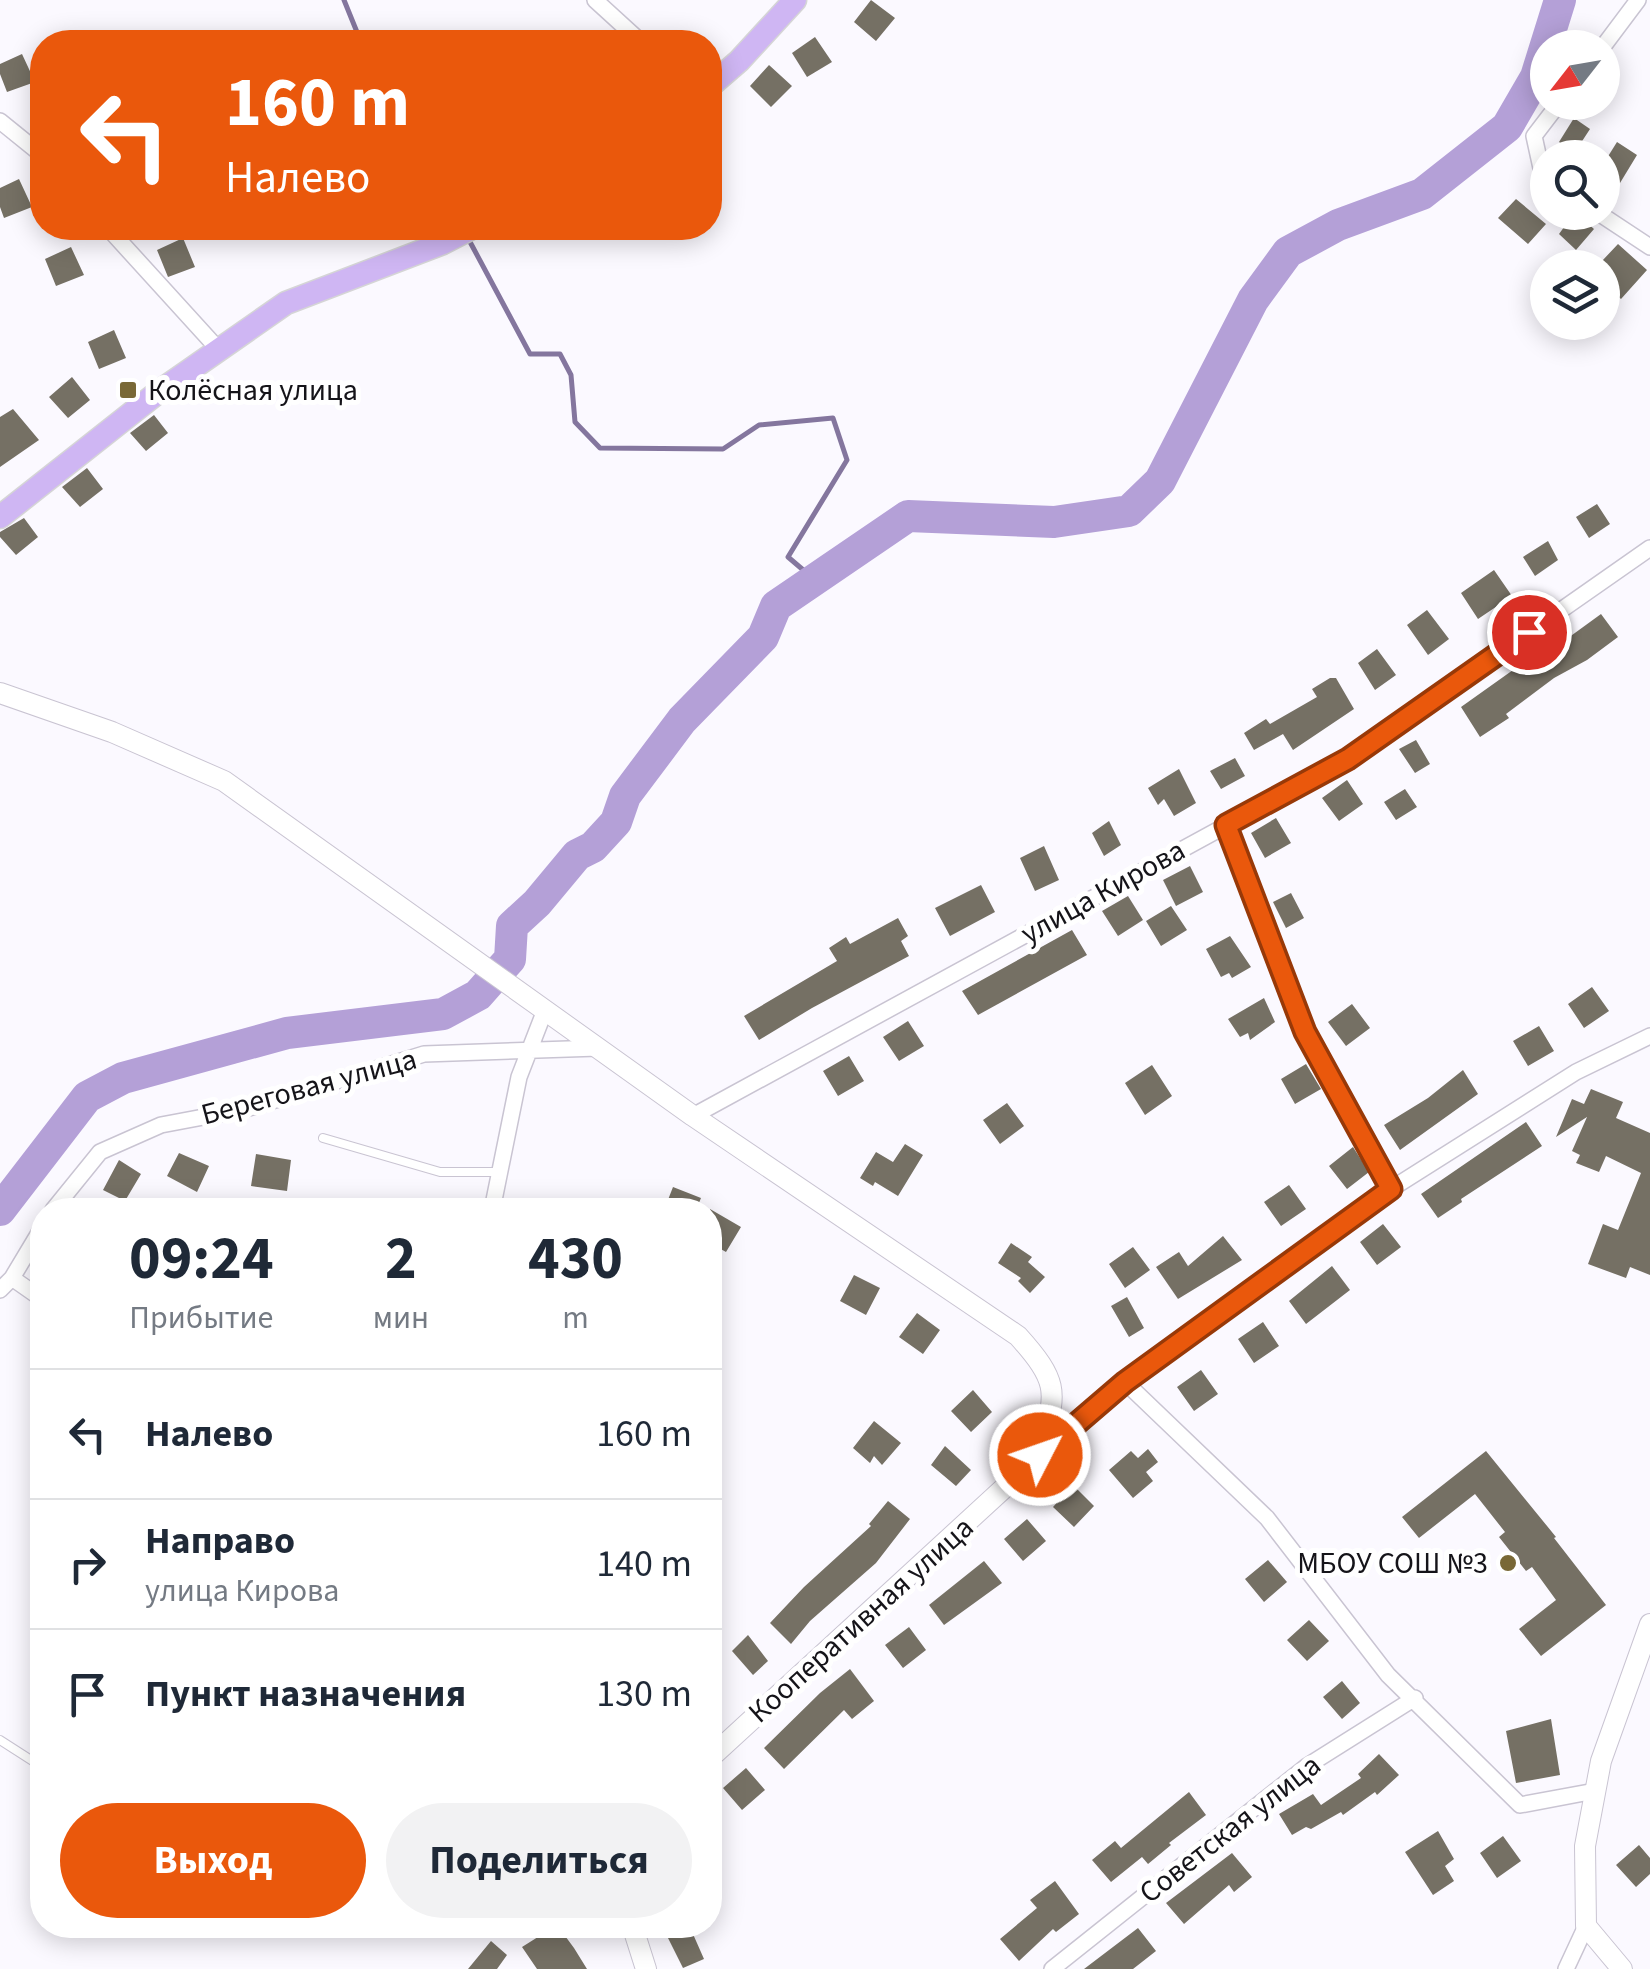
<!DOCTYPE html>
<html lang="ru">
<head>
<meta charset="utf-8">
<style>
  :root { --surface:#fff; --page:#f2f2f3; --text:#1f2937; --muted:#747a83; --line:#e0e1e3; --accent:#ea580c }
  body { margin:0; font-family:"Source Sans 3",sans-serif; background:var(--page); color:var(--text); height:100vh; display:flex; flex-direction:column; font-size:38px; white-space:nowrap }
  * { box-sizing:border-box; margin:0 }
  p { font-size:32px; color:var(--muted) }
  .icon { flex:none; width:55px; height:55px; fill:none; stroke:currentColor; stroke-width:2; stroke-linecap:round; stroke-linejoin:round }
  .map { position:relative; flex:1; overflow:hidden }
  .details { position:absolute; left:30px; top:1198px; width:692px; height:740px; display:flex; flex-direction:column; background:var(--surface); border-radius:40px; box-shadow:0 5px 25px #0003 }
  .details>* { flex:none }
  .top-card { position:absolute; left:30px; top:30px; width:692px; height:210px; border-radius:40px; box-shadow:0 5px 25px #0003; background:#ea580c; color:#fff; overflow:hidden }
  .needle { width:65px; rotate:239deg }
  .buttons { position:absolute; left:1530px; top:30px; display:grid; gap:20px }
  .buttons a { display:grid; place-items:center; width:90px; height:90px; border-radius:50%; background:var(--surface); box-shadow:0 5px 25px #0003; font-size:50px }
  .pin { position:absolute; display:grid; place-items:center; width:85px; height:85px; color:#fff; margin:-42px; border:5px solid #fff; border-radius:50%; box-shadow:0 2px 10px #0007 }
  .me { position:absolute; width:110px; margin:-55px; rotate:49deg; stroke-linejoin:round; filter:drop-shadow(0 0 8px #0008) }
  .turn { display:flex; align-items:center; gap:35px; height:210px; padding:0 30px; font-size:45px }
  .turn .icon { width:130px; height:130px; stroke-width:2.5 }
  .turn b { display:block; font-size:70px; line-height:85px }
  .eta { display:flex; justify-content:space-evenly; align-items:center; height:170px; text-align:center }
  .eta b { font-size:60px; font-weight:700; line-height:70px }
  .button { display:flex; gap:20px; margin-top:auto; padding:20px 30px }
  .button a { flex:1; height:115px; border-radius:60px; background:var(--accent); color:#fff; font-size:40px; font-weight:700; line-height:115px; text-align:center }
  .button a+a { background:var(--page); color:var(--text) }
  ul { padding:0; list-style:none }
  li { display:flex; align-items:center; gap:30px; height:130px; padding:0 30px; border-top:2px solid var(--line) }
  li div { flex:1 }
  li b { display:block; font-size:38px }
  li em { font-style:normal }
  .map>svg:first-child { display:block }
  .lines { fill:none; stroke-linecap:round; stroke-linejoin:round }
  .stream { stroke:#84769e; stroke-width:5 }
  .river { stroke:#b4a0d7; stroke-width:32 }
  .building { fill:#757064 }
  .lane-casing { stroke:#c9c4d2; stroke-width:10 }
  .street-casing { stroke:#c9c4d2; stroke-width:18 }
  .secondary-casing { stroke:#c9c4d2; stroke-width:22 }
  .primary-casing { stroke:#d5d5d6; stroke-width:25 }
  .lane { stroke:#fff; stroke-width:8 }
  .street { stroke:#fff; stroke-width:15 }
  .secondary { stroke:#fff; stroke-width:20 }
  .primary { stroke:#cfb6f3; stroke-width:22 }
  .route-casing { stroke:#983908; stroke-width:25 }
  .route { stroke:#ea580c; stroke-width:18 }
  .poi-dot { fill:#796836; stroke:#fff; stroke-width:4 }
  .labels { text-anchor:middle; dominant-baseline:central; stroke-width:10; stroke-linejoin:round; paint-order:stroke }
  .poi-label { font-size:30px; fill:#151419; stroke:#fff; text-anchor:start }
  .street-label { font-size:30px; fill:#151419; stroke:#fff }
</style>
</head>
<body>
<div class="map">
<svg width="1650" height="1969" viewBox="0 0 1650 1969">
  <rect width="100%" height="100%" fill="#fbf9ff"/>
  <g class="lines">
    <path class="stream" d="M344,0L361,42
      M469,240L530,354H560L571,375L575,422L600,448L723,449L759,425L833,418L847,460L788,557L815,580"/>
    <path class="river" d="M0,1210L87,1097L123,1078L287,1033L443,1014L478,995L510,959L512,926L537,903L577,855L593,847L616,822L625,796L682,720L763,637L776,606L908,516L1054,522L1129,511L1160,481L1253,300L1288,252L1338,225L1422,194L1507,127L1536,77L1560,0"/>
  </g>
  <path class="building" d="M871,0L895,18L876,41L854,22Z
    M815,37L832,62L807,77L792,53Z
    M22,54L35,82L7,92L0,74V64Z
    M769,65L792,86L771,107L750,86Z
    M1574,118L1590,129L1575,152L1559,142Z
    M1617,142L1637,155L1620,183L1602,173V166Z
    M19,179L32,207L4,218L0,207V188Z
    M1516,199L1546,224L1528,244L1498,218Z
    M1575,212L1594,229L1576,250L1559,234Z
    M183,238L195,267L168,277L157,250Z
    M1618,244L1647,270L1621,299L1602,282V261Z
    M71,247L84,275L56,286L45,259Z
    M114,330L126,358L99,369L88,342Z
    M72,377L90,400L68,418L49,397Z
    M13,409L39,440L0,467V417Z
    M154,415L168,433L146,451L130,433Z
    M87,468L103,489L80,507L62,487Z
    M1597,504L1610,524L1589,538L1576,517Z
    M24,518L38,537L16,555L0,537V532Z
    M1548,541L1558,560L1535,576L1523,557Z
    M1494,570L1512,596L1478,619L1461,593Z
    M1427,610L1449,639L1428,655L1407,625Z
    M1601,614L1618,637L1587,660L1554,678L1506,714L1509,718L1480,737L1461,707L1541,650L1566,634L1568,638Z
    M1377,649L1396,675L1375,690L1358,663Z
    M1330,678H1336L1354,709L1293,750L1283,734L1254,750L1244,733L1266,719L1270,724L1317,697L1312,689Z
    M1416,740L1430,764L1415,773L1399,749Z
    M1235,758L1245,776L1221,789L1210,771Z
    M1179,769L1196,803L1174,816L1164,799L1158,805L1148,788Z
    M1347,780L1363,804L1339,821L1322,798Z
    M1405,789L1417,807L1396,820L1384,802Z
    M1276,818L1291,843L1265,858L1251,833Z
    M1109,821L1121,845L1104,856L1092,833Z
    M1044,846L1059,880L1035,891L1020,858Z
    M1190,866L1203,892L1176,906L1163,880Z
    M981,885L995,912L950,936L935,908Z
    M1291,893L1304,918L1286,928L1273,902Z
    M1128,896L1143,920L1118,936L1102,911Z
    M1171,906L1187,930L1161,946L1146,921Z
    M898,918L908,936L901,941L909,956L812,1008L759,1040L744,1016L837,961L829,948L846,937L850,944Z
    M1072,930L1087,955L978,1015L962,991Z
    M1230,936L1251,967L1232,978L1229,973L1221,977L1206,949Z
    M1592,987L1609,1011L1584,1028L1568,1004Z
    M1264,998L1275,1022L1250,1040L1248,1033L1240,1037L1228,1019Z
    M1352,1004L1370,1028L1346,1046L1328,1022Z
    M908,1021L924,1046L899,1061L883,1037Z
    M1539,1026L1554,1051L1528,1066L1513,1041Z
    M849,1056L864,1081L838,1096L823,1071Z
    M1306,1064L1321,1089L1295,1104L1281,1079Z
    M1152,1065L1172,1096L1145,1115L1125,1083Z
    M1463,1070L1478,1094L1400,1150L1384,1125L1428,1098Z
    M1591,1089L1623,1102L1616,1118L1650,1133V1275L1630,1267L1626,1278L1588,1264L1603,1224L1618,1230L1641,1173L1606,1156L1599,1172L1576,1163L1580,1155L1572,1151L1587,1117L1556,1137L1572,1099L1584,1104Z
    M1007,1103L1024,1126L1000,1144L983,1120Z
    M1526,1122L1542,1146L1461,1199L1462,1202L1438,1218L1421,1194Z
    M905,1144L923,1155L898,1196L875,1182L873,1186L860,1178L876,1152L893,1162Z
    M1353,1147L1369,1172L1347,1189L1329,1166Z
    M179,1153L209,1166L197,1192L167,1176Z
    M256,1154L291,1160L287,1191L251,1186Z
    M119,1160L141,1174L125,1201L103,1190Z
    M1289,1185L1306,1209L1281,1226L1264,1202Z
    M673,1187L701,1198L696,1210H664Z
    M710,1209L741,1227L726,1252L710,1243Z
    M1383,1224L1401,1247L1377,1265L1360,1242Z
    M1223,1236L1242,1260L1178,1299L1156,1267L1179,1252L1188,1266Z
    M1011,1243L1032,1257L1028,1262L1045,1277L1030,1293L1018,1281L1021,1278L998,1263Z
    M1133,1247L1150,1270L1125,1288L1109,1264Z
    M1332,1266L1350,1290L1306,1324L1289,1301Z
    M854,1275L880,1288L866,1315L840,1301Z
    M1127,1297L1144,1328L1129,1337L1111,1306Z
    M917,1313L940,1330L923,1354L899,1337Z
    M1263,1322L1279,1346L1254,1363L1238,1339Z
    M1201,1370L1218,1394L1194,1411L1177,1387Z
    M973,1390L992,1412L971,1432L951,1411Z
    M874,1421L901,1443L882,1465L874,1456L870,1463L853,1448Z
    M945,1446L971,1470L956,1486L931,1465Z
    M1148,1449L1158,1462L1146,1472L1153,1481L1133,1498L1109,1470L1131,1451L1138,1458Z
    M1486,1451L1556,1537L1554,1538L1606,1605L1541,1656L1519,1629L1556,1600L1532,1567L1526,1571L1499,1537L1505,1532L1475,1494L1419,1538L1402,1517Z
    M1073,1485L1094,1506L1074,1527L1053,1507Z
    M888,1501L910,1519L876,1563L810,1621L791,1644L770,1623L804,1587L871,1526L869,1524Z
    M1027,1519L1046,1541L1023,1561L1004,1539Z
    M1268,1560L1287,1582L1264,1602L1245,1579Z
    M984,1561L1002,1583L944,1625L929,1605Z
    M1309,1620L1329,1641L1307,1661L1287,1640Z
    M909,1627L926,1650L903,1668L885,1645Z
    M748,1635L768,1661L753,1675L732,1651Z
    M850,1669L874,1701L852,1719L844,1710L784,1769L764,1748L820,1693Z
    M1342,1681L1360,1703L1342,1719L1323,1697Z
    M1551,1719L1560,1775L1516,1783L1506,1731Z
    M1379,1754L1399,1775L1377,1795L1375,1792L1343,1815L1341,1812L1311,1829L1306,1827L1292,1835L1279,1814L1313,1794L1321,1805L1361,1778L1358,1774Z
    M746,1768L765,1790L742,1810L723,1788Z
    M1189,1792L1206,1815L1169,1843L1171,1845L1148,1864L1142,1857L1111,1882L1092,1860L1115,1841L1121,1848Z
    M1438,1831L1454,1859L1445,1866L1454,1881L1433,1895L1405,1852Z
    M1503,1836L1521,1861L1497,1878L1480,1853Z
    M1639,1845L1650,1858V1874L1636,1887L1616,1865Z
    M1232,1853L1252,1877L1234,1892L1229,1885L1184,1924L1166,1903Z
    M1055,1881L1079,1914L1056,1932L1053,1929L1019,1961L1000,1939L1037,1908L1030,1900Z
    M557,1925L574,1948L587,1969H537L522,1947Z
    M684,1925H689L704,1959L683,1968L666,1934Z
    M1138,1928L1156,1951L1133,1969H1084Z
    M491,1941L507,1955L497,1969H468Z"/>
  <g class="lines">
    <defs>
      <path id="lane" d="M323,1138L440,1172H499
        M0,1740L42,1767"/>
      <path id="street" d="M595,0L641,42
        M1602,48L1638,0
        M0,121L42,155
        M1548,174L1541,168L1534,136L1560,102
        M1597,212L1650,247
        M108,228L219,350
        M1226,825L1305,1032L1391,1189
        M693,1116L1348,759L1650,548
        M53,1210L100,1152L161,1125L246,1109L424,1054L598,1048
        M492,1210L519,1077L545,1010
        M12,1278L42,1299
        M0,1290L12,1278L42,1228
        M1125,1382L1267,1518L1388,1675L1520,1805L1595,1791
        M1040,1455L1125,1382L1391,1189L1576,1072L1650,1036
        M1052,1969L1307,1766L1415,1698
        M1566,1969L1586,1926"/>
      <path id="secondary" d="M0,693L112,732L224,781L693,1116L1018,1336C1064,1387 1054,1394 1040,1455L710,1758
        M632,1925L646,1969
        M1622,1969L1586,1926L1585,1846L1601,1761L1650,1624"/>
      <path id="primary" d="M710,86L739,61L795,0
        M0,517L157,393L286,303L443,243L472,228"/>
    </defs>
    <use href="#lane" class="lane-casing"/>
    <use href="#street" class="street-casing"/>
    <use href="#secondary" class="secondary-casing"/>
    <use href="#primary" class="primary-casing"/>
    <use href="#lane" class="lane"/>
    <use href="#street" class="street"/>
    <use href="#secondary" class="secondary"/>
    <use href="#primary" class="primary"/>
  </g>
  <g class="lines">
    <defs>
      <path id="route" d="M1040,1455L1125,1382L1391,1189L1305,1032L1226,825L1348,759L1529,632"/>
    </defs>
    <use href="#route" class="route-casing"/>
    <use href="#route" class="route"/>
  </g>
  <g class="poi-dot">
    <rect x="118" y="380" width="20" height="20" rx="5"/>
    <circle cx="1508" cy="1563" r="10"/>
  </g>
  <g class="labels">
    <g class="poi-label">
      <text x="148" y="390">Колёсная улица</text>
      <text x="1488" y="1563" text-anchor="end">МБОУ СОШ №3</text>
    </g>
    <g class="street-label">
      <text transform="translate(1103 892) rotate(-29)">улица Кирова</text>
      <text transform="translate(309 1087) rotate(-15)">Береговая улица</text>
      <text transform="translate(861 1620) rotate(-42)">Кооперативная улица</text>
      <text transform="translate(1230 1829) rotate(-38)">Советская улица</text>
    </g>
  </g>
</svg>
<div class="buttons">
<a><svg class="needle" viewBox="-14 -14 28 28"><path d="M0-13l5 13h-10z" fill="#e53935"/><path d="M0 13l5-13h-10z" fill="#747a83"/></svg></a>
<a><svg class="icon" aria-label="search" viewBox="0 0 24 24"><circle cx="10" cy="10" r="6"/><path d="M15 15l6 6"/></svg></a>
<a><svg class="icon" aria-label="layers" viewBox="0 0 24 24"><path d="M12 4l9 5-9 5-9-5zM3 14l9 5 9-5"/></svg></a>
</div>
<div class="pin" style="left:1529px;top:632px;background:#d93025"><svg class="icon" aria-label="arrive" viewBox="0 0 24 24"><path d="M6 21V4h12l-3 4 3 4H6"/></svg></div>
<svg class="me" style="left:1040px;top:1455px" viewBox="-20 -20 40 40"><circle r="17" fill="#ea580c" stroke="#fff" stroke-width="3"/><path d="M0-11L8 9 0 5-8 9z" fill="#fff"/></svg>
<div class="top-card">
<div class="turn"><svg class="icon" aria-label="left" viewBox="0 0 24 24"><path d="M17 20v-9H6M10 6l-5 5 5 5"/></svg><div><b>160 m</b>Налево</div></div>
</div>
<section class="details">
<div class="eta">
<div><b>09:24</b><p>Прибытие</p></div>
<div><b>2</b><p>мин</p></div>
<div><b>430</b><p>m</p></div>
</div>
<ul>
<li><svg class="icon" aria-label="left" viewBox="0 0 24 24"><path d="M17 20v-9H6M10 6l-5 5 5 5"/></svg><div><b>Налево</b></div><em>160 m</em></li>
<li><svg class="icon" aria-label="right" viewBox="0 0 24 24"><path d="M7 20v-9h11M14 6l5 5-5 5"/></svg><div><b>Направо</b><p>улица Кирова</p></div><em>140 m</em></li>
<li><svg class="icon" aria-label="arrive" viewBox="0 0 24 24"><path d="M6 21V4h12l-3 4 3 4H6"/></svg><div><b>Пункт назначения</b></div><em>130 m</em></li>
</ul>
<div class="button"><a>Выход</a><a>Поделиться</a></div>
</section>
</div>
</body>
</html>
